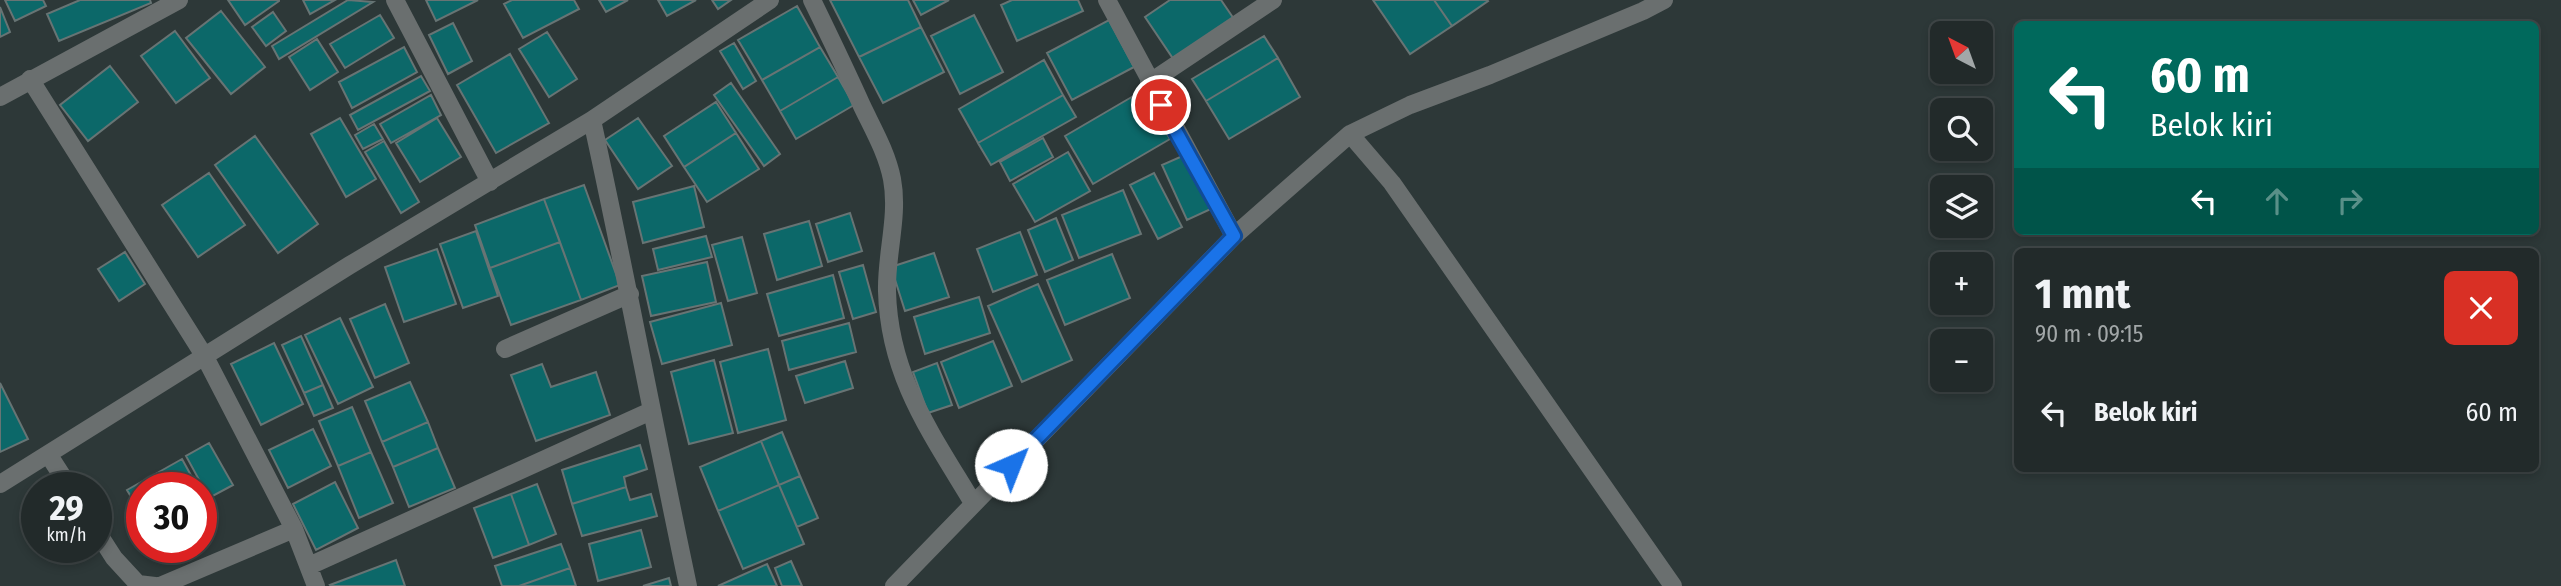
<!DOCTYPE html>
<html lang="id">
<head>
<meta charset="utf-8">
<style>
  :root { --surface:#222a2a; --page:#2e3636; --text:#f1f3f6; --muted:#a2a7a8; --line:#3f4647 }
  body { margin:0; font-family:"Fira Sans Condensed",sans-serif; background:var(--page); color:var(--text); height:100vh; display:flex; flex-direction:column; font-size:26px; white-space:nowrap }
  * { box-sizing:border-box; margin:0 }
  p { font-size:23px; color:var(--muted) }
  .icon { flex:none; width:38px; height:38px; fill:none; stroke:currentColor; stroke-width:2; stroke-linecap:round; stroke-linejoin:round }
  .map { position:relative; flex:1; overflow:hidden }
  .side { position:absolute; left:2014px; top:248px; width:525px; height:224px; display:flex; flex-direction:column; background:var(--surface); border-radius:10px; box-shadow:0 4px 10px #0003,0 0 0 2px var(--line) }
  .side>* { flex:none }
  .top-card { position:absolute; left:2014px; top:21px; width:525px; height:214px; border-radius:10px; box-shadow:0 4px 10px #0003,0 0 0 2px var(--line); background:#00695c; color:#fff; overflow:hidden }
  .needle { width:46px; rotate:319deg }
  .controls { position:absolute; left:1930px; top:21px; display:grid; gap:14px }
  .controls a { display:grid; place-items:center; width:63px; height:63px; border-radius:10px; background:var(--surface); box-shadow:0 4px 10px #0003,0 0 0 2px var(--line); font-size:35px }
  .speed { position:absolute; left:21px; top:472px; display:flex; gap:14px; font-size:35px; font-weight:700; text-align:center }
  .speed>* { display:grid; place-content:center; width:91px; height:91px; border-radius:50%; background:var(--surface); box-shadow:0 4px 10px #0003,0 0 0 2px var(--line); line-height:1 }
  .speed small { font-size:18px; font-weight:400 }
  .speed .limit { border:10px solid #d22; background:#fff; color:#111 }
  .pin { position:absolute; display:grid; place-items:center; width:60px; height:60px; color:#fff; margin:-30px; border:4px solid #fff; border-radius:50%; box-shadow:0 2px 7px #0007 }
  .me { position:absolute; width:77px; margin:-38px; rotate:44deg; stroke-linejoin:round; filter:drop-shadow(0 0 5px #0008) }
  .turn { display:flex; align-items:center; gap:24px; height:147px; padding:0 21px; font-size:32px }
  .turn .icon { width:91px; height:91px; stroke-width:2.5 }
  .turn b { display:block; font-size:49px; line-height:60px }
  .lanes { display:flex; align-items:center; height:66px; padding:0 21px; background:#0003; justify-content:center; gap:35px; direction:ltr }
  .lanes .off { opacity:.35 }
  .round { display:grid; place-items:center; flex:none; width:74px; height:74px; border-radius:10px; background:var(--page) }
  .overview { display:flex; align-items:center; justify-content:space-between; height:119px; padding:0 21px }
  h1 { font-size:42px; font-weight:700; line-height:52px }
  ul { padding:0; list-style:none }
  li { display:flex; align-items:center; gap:21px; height:91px; padding:0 21px }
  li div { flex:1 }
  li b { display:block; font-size:26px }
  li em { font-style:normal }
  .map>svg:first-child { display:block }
  .building { fill:#0c6869; stroke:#677474; stroke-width:2 }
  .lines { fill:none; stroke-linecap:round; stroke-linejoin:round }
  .minor { stroke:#6a6f6f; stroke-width:18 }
  .route-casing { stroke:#114b97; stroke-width:18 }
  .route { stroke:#1a73e8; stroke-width:12 }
</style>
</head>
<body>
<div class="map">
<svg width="2561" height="586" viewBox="0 0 2561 586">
  <rect width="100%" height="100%" fill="#2d3838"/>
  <path class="building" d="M5,0H43L46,6L15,21Z
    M80,0H150L151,3L59,41L47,14Z
    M228,0H279V1L245,25Z
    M303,0H335L310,14Z
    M348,0L373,2L279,59L272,46Z
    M426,0H478L436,21Z
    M512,0H574L579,9L523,38L504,4Z
    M599,0H628L606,12Z
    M658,0H696L667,16Z
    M712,0H731L718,9Z
    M830,0H908L921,27L859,57Z
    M913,0H949L921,15Z
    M1012,0H1078L1083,11L1017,41L1001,5Z
    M1170,0H1221L1236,22L1176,63L1145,17Z
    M1373,0H1434L1452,26L1410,54Z
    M1434,0H1487L1488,1L1452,26Z
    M797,6L820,47L762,80L738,40Z
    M0,7L10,32L0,37Z
    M221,11L265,67L231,94L186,38Z
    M273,12L286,31L266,46L252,27Z
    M380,15L394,38L345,68L330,44Z
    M974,15L1003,72L960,94L931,36Z
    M1109,20L1134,67L1072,100L1047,53Z
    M453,23L472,61L448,74L429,35Z
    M921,27L944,72L883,103L859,57Z
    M175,31L210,78L176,103L141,56Z
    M547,32L577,79L549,97L519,49Z
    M1264,36L1278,58L1206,101L1192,79Z
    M317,39L338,72L310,90L289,57Z
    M734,43L756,81L743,89L720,51Z
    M404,47L417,72L352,108L339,82Z
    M820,47L838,77L780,111L762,80Z
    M510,54L549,123L496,153L457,85Z
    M1278,58L1300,97L1229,139L1206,101Z
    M1044,60L1063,95L978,143L959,109Z
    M110,66L138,102L88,141L60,105Z
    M421,76L430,91L358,130L350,115Z
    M838,77L854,105L796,139L780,111Z
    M731,83L780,154L764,166L714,95Z
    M1142,91L1170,139L1093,184L1065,136Z
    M431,95L441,115L391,143L380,124Z
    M1063,95L1076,117L991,165L978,143Z
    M716,102L736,133L684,167L664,136Z
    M340,118L376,179L346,197L311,134Z
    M437,118L461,157L420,182L396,143Z
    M638,118L672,166L638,189L605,140Z
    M374,124L383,139L363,149L355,135Z
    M736,133L759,169L707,202L684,167Z
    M255,136L318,224L278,253L215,165Z
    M1043,138L1053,157L1010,181L1000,162Z
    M384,141L419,202L401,213L365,152Z
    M1068,152L1090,191L1035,222L1013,184Z
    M1187,154L1213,208L1187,220L1162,165Z
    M209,173L245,225L198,257L162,205Z
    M1154,173L1182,227L1158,239L1130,185Z
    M584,185L620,285L581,300L544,199Z
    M694,186L704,227L643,243L633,202Z
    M1123,190L1141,234L1079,258L1062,215Z
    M544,199L560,242L490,268L475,225Z
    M850,213L862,251L828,262L816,224Z
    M1056,218L1073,260L1045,272L1028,230Z
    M809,221L822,266L777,280L764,234Z
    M476,231L498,296L463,308L440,244Z
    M1020,232L1037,275L993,292L977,249Z
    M706,236L712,257L658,270L653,249Z
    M742,237L757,293L728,301L712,245Z
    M560,242L581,300L511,325L490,268Z
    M437,249L456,304L404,322L385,267Z
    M125,252L145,284L119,301L98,269Z
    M934,253L949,297L905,311L891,267Z
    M1112,254L1130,298L1065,325L1047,280Z
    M707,262L716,302L651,316L642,276Z
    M863,265L876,312L853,319L839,272Z
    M833,275L844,318L779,336L767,294Z
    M1038,284L1072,360L1022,382L988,306Z
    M979,297L990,333L925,354L914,317Z
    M721,303L732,345L662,364L650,322Z
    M385,304L409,363L375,378L350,319Z
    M340,318L373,387L338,404L305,335Z
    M849,323L856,352L789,370L782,341Z
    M301,336L323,385L304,393L282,345Z
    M993,341L1012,386L959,408L941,362Z
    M274,343L303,404L261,425L231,364Z
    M768,349L786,420L738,433L720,362Z
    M714,360L733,433L689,444L671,372Z
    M845,361L853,388L805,403L796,376Z
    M937,363L952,405L928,413L913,372Z
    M542,364L551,387L596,372L610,415L536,441L511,375Z
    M410,382L428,422L382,442L365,401Z
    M0,383L28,439L0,452Z
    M323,385L333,408L314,416L304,393Z
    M352,407L371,452L338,466L319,421Z
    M428,422L438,448L393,467L382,442Z
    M313,429L331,466L288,488L269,450Z
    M782,432L800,476L779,485L761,441Z
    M761,441L779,485L718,511L700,467Z
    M209,443L233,485L209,498L186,456Z
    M640,445L647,469L624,477L626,487L572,504L562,470Z
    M438,448L455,488L409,507L393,467Z
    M371,452L393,503L359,518L338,466Z
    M182,459L198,488H142V515L127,490Z
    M800,476L818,518L797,527L779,485Z
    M335,482L358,528L316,550L293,504Z
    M537,484L556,534L529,545L511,494Z
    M779,485L804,544L743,569L718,511Z
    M626,487L630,500L651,494L657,516L582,536L572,504Z
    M511,494L529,545L493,558L474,508Z
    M641,530L651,567L598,581L589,544Z
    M561,544L570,568L519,586H502L495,566Z
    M396,560L405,586H331L330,585Z
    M791,561L802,586H782L775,568Z
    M767,564L777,586H718Z
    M570,568L576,586H519Z
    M669,578L671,586H643Z"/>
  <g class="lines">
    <path class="minor" d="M395,0L490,182
      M812,0C829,35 846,70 862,106C873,129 887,153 892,179C899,216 886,254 887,291C889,376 931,433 973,503
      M1107,0L1234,236
      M30,79L205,357L294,529L316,586
      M1149,83L1273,0
      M0,97L179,0
      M592,120C626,275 655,431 688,586
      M1350,134L1410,105L1490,75L1643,11L1664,0
      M505,349L630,294
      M48,454L70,488
      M0,484L350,265L592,120L770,0
      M96,530L114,558L138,584L155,586
      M309,566L651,411
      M160,586L294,529
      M894,586L1234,236L1350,134L1392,183L1673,586"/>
  </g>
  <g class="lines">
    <defs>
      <path id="route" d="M1011,465L1234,236L1161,105"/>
    </defs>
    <use href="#route" class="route-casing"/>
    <use href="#route" class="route"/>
  </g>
</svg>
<div class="controls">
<a><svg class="needle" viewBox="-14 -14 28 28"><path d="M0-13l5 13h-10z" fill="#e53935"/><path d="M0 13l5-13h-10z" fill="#a2a7a8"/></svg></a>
<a><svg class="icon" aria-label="search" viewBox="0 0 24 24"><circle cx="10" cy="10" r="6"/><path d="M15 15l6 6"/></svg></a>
<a><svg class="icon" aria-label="layers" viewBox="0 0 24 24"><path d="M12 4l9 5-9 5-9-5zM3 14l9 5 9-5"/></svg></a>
<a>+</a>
<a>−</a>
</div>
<div class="speed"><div>29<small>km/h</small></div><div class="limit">30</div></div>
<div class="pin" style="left:1161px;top:105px;background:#d93025"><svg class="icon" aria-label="arrive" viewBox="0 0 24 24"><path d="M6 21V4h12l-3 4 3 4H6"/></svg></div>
<svg class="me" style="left:1011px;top:465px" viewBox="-20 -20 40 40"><circle r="19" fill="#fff"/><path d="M0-13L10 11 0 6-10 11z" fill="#1a73e8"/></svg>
<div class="top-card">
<div class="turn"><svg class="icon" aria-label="left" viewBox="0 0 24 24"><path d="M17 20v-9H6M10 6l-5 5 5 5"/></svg><div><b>60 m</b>Belok kiri</div></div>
<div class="lanes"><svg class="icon" aria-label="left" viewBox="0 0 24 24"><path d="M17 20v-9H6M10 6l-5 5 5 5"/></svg><svg class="icon off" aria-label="ahead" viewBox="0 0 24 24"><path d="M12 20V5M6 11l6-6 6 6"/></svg><svg class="icon off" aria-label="right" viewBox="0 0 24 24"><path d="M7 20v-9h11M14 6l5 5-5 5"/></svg></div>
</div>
<section class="side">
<div class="overview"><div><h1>1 mnt</h1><p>90 m · 09:15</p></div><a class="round" style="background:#d93025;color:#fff"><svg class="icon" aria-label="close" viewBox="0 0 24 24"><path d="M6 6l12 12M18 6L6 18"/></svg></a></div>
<ul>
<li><svg class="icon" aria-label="left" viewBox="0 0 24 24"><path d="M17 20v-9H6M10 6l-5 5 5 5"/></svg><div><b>Belok kiri</b></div><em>60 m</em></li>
</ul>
</section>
</div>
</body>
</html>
